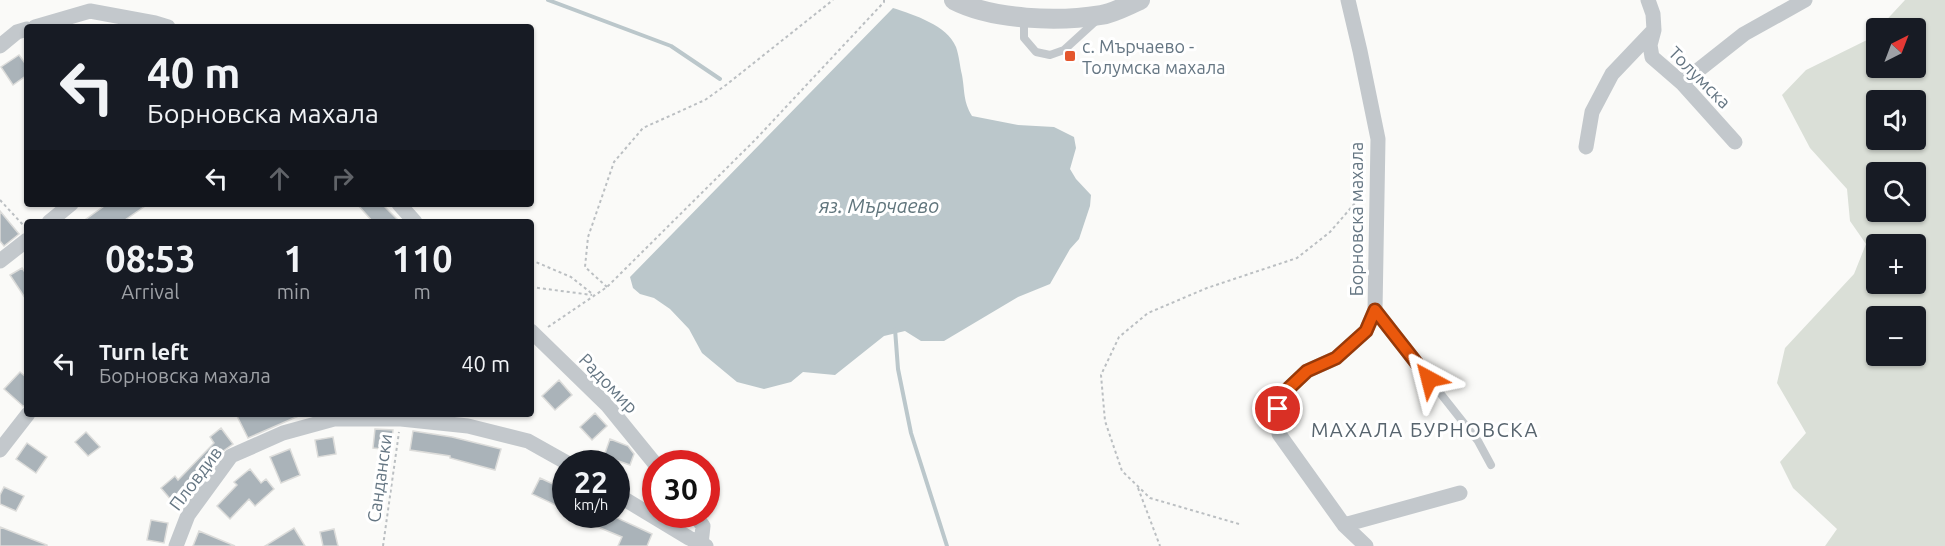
<!DOCTYPE html>
<html lang="en">
<head>
<meta charset="utf-8">
<style>
  :root { --surface:#171b24; --page:#242831; --text:#f1f3f6; --muted:#9ea1a6 }
  body { margin:0; font-family:Ubuntu,sans-serif; background:var(--page); color:var(--text); height:100vh; display:flex; flex-direction:column; font-size:22px; white-space:nowrap }
  * { box-sizing:border-box; margin:0 }
  p { font-size:20px; color:var(--muted) }
  .icon { flex:none; width:33px; height:33px; fill:none; stroke:currentColor; stroke-width:2; stroke-linecap:round; stroke-linejoin:round }
  .map { position:relative; flex:1; overflow:hidden }
  .drawer { position:absolute; left:24px; top:219px; width:510px; height:198px; display:flex; flex-direction:column; background:var(--surface); border-radius:6px; box-shadow:0 2px 4px #0004 }
  .drawer>* { flex:none }
  .hud { position:absolute; left:24px; top:24px; width:510px; height:183px; border-radius:6px; box-shadow:0 2px 4px #0004; background:#171b24; color:var(--text); overflow:hidden }
  .needle { width:39px; rotate:42deg }
  .controls { position:absolute; left:1866px; top:18px; display:grid; gap:12px }
  .controls a { display:grid; place-items:center; width:60px; height:60px; border-radius:6px; background:var(--surface); box-shadow:0 2px 4px #0004; font-size:30px }
  .speed { position:absolute; left:552px; top:450px; display:flex; gap:12px; font-size:30px; font-weight:700; text-align:center }
  .speed>* { display:grid; place-content:center; width:78px; height:78px; border-radius:50%; background:var(--surface); box-shadow:0 2px 4px #0004; line-height:1 }
  .speed small { font-size:15px; font-weight:400 }
  .speed .limit { border:9px solid #d22; background:#fff; color:#111 }
  .pin { position:absolute; display:grid; place-items:center; width:51px; height:51px; color:#fff; margin:-26px; border:3px solid #fff; border-radius:50%; box-shadow:0 2px 6px #0007 }
  .me { position:absolute; width:66px; margin:-33px; rotate:322deg; stroke-linejoin:round; filter:drop-shadow(0 0 4px #0008) }
  .turn { display:flex; align-items:center; gap:21px; height:126px; padding:0 24px; font-size:27px }
  .turn .icon { width:78px; height:78px; stroke-width:2.5 }
  .turn b { display:block; font-size:42px; line-height:51px }
  .lanes { display:flex; align-items:center; height:57px; padding:0 24px; background:#0003; justify-content:center; gap:30px; direction:ltr }
  .lanes .off { opacity:.35 }
  .eta { display:flex; justify-content:space-evenly; align-items:center; height:102px; text-align:center }
  .eta b { font-size:36px; font-weight:700; line-height:42px }
  ul { padding:0; list-style:none }
  li { display:flex; align-items:center; gap:18px; height:84px; padding:0 24px }
  li div { flex:1 }
  li b { display:block; font-size:22px }
  li em { font-style:normal }
  .map>svg:first-child { display:block }
  .green { fill:#dadfd7; fill-rule:evenodd }
  .water { fill:#bbc7cb }
  .lines { fill:none; stroke-linecap:round; stroke-linejoin:round }
  .stream { stroke:#bbc7cb; stroke-width:4 }
  .building { fill:#aab3b9; stroke:#dcdcda; stroke-width:1.5 }
  .path { stroke:#bbbfc2; stroke-width:2; stroke-dasharray:3 3; stroke-linecap:butt }
  .service { stroke:#c3c8cc; stroke-width:8 }
  .minor { stroke:#c3c8cc; stroke-width:15 }
  .tertiary { stroke:#c3c8cc; stroke-width:20 }
  .route-casing { stroke:#983908; stroke-width:15 }
  .route { stroke:#ea580c; stroke-width:10 }
  .poi-dot { fill:#e4572e; stroke:#fff; stroke-width:2 }
  .labels { text-anchor:middle; dominant-baseline:central; stroke-width:6; stroke-linejoin:round; paint-order:stroke }
  .poi-label { font-size:18px; fill:#657683; stroke:#fff; text-anchor:start }
  .street-label { font-size:18px; fill:#657683; stroke:#fff }
  .water-label { font-size:20px; font-style:italic; fill:#60757c; stroke:#fff }
  .neighbourhood-label { font-size:20px; letter-spacing:1.5px; fill:#57646e; stroke:#fff }
</style>
</head>
<body>
<div class="map">
<svg width="1945" height="546" viewBox="0 0 1945 546">
  <rect width="100%" height="100%" fill="#fafaf8"/>
  <path class="green" d="M1905,0H1945V546H1825L1837,529L1793,488L1780,462L1806,433L1777,383L1785,348L1854,274L1866,244L1850,221L1847,189L1810,148L1782,95L1806,70L1869,39L1876,31V68H1916V28H1879ZM1916,100V140H1876V100ZM1916,172V212H1876V172ZM1876,244H1916V284H1876ZM1876,316H1916V356H1876Z"/>
  <path class="water" d="M893,8C914,15 947,25 956,47C959,55 960,67 962,75C965,92 963,101 972,116L1018,125L1054,127L1074,137L1076,148L1070,169L1076,179L1091,195L1090,206L1079,239L1070,249L1050,284L1018,297L944,341H921L905,331L884,336L835,375L803,372L791,382L764,389L737,382L702,353L689,329L670,309L654,298L640,294L633,288L630,277Z"/>
  <g class="lines">
    <path class="stream" d="M548,0L671,46L720,79
      M895,329L898,369L911,433L947,546"/>
  </g>
  <path class="building" d="M19,55L27,66V75L13,85L1,67Z
    M107,204H148L122,222H82Z
    M357,204H382L400,222H373Z
    M0,211L19,234L4,246L0,241Z
    M22,268L27,275V301L10,275Z
    M20,372L27,378V405L23,406L4,389Z
    M559,380L572,395L555,410L542,396Z
    M595,413L607,426L592,440L580,427Z
    M236,414H301V415L248,438Z
    M221,428L233,444L208,462L212,466L190,493L188,498L177,507L161,488L175,476L178,480L214,443L210,437Z
    M375,429L393,430L391,450L373,448Z
    M413,431L452,437L501,449L495,470L450,458V456L410,450Z
    M86,432L100,447L88,456L75,442Z
    M333,437L336,454L318,457L315,440Z
    M610,439L628,446L634,454L630,465L604,456Z
    M27,443L47,457L36,473L16,459Z
    M290,449L300,475L281,483L270,457Z
    M250,469L261,483L266,479L274,489L255,506L249,499L230,519L217,506L237,485L234,482Z
    M540,478L566,490V510L532,494Z
    M4,487L24,496L16,511L0,504V495Z
    M597,514H619L617,518L652,534L647,546H618L622,537L593,525Z
    M151,520L168,523L164,543L147,540Z
    M0,527L47,545V546H0Z
    M294,528L305,546H265Z
    M334,529L338,546H323L320,532Z
    M199,531L235,546H193Z"/>
  <g class="lines">
    <path class="path" d="M0,200L25,227
      M531,260L571,277L595,296
      M531,287L592,295
      M607,287L585,267L588,237L614,162L643,128L705,100L726,85L833,0
      M548,327L607,287L756,139L884,2V0
      M1138,488L1160,546
      M1239,524L1150,498L1122,471L1105,421L1101,375L1119,337L1148,313L1207,288L1297,258L1330,232L1362,195
      M383,546L399,432"/>
    <path class="service" d="M1024,19V38L1036,52L1050,55L1064,50L1098,19
      M1429,379L1478,441L1491,465"/>
    <path class="minor" d="M1348,0L1360,51L1378,139L1375,310L1366,331L1336,358L1307,371L1288,389L1278,409L1279,434L1344,525L1366,546
      M1648,0L1653,14L1654,30L1650,45L1652,57L1682,83L1735,142
      M35,27L90,11L155,23L168,27
      M0,46L17,32L27,29
      M1682,83L1744,34L1805,0
      M1586,147L1592,112L1612,74L1652,32
      M399,204L415,222
      M49,222L71,204
      M0,261L27,240
      M1375,310L1429,379
      M531,331L608,406L656,465
      M0,450L28,414
      M616,494L689,538L706,546
      M694,514L703,526L701,544
      M1344,525L1460,493
      M176,546L188,515L231,456L283,433L334,419H401L468,426L528,441L569,464"/>
    <path class="tertiary" d="M954,0C993,20 1058,22 1101,15C1114,13 1128,5 1140,0"/>
  </g>
  <g class="lines">
    <defs>
      <path id="route" d="M1278,409L1288,389L1307,371L1336,358L1366,331L1375,310L1429,379"/>
    </defs>
    <use href="#route" class="route-casing"/>
    <use href="#route" class="route"/>
  </g>
  <rect class="poi-dot" x="1064" y="50" width="12" height="12" rx="3"/>
  <g class="labels">
    <g class="poi-label">
      <text x="1082" y="46">с. Мърчаево -<tspan x="1082" dy="21">Толумска махала</tspan></text>
    </g>
    <g class="street-label">
      <text transform="translate(1700 77) rotate(45)">Толумска</text>
      <text transform="translate(1356 219) rotate(-90)">Борновска махала</text>
      <text transform="translate(609 383) rotate(46)">Радомир</text>
      <text transform="translate(195 478) rotate(-53)">Пловдив</text>
      <text transform="translate(379 478) rotate(-82)">Сандански</text>
    </g>
    <g class="water-label">
      <text x="879" y="205">яз. Мърчаево</text>
    </g>
    <g class="neighbourhood-label">
      <text x="1425" y="429">МАХАЛА БУРНОВСКА</text>
    </g>
  </g>
</svg>
<div class="controls">
<a><svg class="needle" viewBox="-14 -14 28 28"><path d="M0-13l5 13h-10z" fill="#e53935"/><path d="M0 13l5-13h-10z" fill="#9ea1a6"/></svg></a>
<a><svg class="icon" aria-label="sound" viewBox="0 0 24 24"><path d="M4 9h4l5-4v14l-5-4H4zM17 9q2 3 0 6"/></svg></a>
<a><svg class="icon" aria-label="search" viewBox="0 0 24 24"><circle cx="10" cy="10" r="6"/><path d="M15 15l6 6"/></svg></a>
<a>+</a>
<a>−</a>
</div>
<div class="speed"><div>22<small>km/h</small></div><div class="limit">30</div></div>
<div class="pin" style="left:1278px;top:409px;background:#d93025"><svg class="icon" aria-label="arrive" viewBox="0 0 24 24"><path d="M6 21V4h12l-3 4 3 4H6"/></svg></div>
<svg class="me" style="left:1429px;top:379px" viewBox="-20 -20 40 40"><path d="M0-17L14 15 0 8-14 15z" fill="#ea580c" stroke="#fff" stroke-width="4"/></svg>
<div class="hud">
<div class="turn"><svg class="icon" aria-label="left" viewBox="0 0 24 24"><path d="M17 20v-9H6M10 6l-5 5 5 5"/></svg><div><b>40 m</b>Борновска махала</div></div>
<div class="lanes"><svg class="icon" aria-label="left" viewBox="0 0 24 24"><path d="M17 20v-9H6M10 6l-5 5 5 5"/></svg><svg class="icon off" aria-label="ahead" viewBox="0 0 24 24"><path d="M12 20V5M6 11l6-6 6 6"/></svg><svg class="icon off" aria-label="right" viewBox="0 0 24 24"><path d="M7 20v-9h11M14 6l5 5-5 5"/></svg></div>
</div>
<section class="drawer">
<div class="eta">
<div><b>08:53</b><p>Arrival</p></div>
<div><b>1</b><p>min</p></div>
<div><b>110</b><p>m</p></div>
</div>
<ul>
<li><svg class="icon" aria-label="left" viewBox="0 0 24 24"><path d="M17 20v-9H6M10 6l-5 5 5 5"/></svg><div><b>Turn left</b><p>Борновска махала</p></div><em>40 m</em></li>
</ul>
</section>
</div>
</body>
</html>
